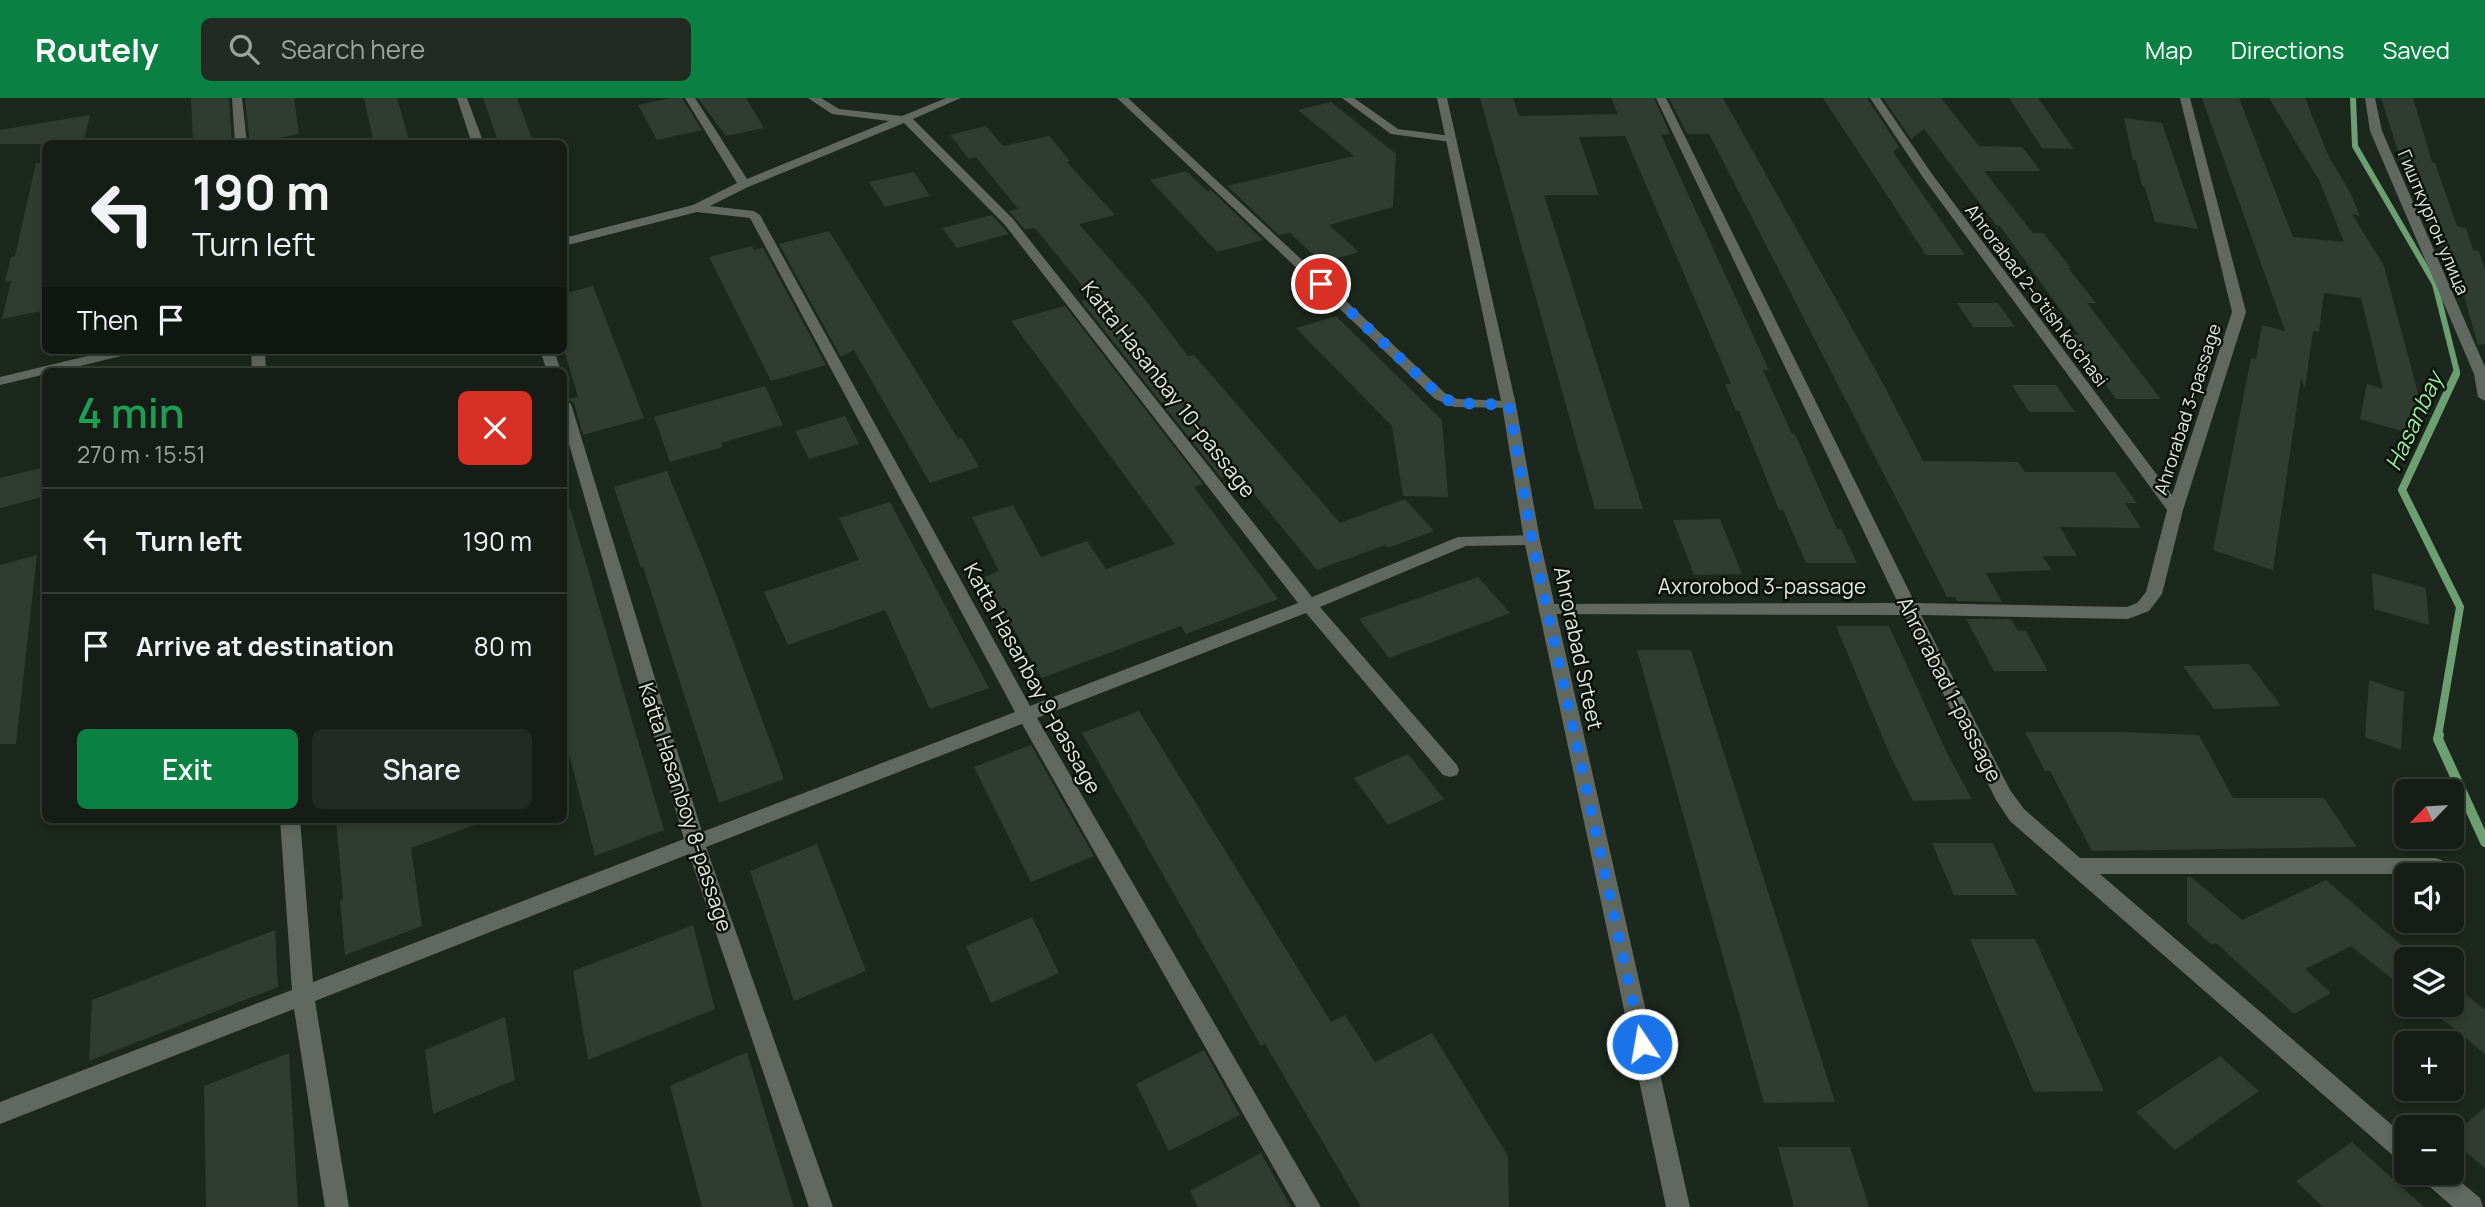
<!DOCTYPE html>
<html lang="en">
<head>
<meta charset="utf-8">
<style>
  :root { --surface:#151d16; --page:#222a23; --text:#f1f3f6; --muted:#9da2a1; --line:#343b35; --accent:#0b8043 }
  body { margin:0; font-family:Manrope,sans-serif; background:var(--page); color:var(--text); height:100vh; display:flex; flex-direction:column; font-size:26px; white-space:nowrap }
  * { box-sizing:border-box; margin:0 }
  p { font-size:23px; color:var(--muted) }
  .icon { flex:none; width:38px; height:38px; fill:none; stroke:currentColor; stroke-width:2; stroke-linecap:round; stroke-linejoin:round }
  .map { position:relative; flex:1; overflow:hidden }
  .sheet { position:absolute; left:42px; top:270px; width:525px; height:455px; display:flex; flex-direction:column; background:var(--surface); border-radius:10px; box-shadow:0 4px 10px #0003,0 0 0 2px var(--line) }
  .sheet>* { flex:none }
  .top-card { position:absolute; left:42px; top:42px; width:525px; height:214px; border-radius:10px; box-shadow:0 4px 10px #0003,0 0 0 2px var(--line); background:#151d16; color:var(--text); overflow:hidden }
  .needle { width:46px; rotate:245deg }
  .fabs { position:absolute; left:2394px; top:681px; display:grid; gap:14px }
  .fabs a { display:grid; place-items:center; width:70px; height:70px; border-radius:10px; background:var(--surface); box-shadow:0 4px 10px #0003,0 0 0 2px var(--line); font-size:35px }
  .pin { position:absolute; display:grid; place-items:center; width:60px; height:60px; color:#fff; margin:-30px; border:4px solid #fff; border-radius:50%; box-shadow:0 2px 7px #0007 }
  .me { position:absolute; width:77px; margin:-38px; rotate:348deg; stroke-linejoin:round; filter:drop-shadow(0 0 5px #0008) }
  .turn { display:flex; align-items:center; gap:24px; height:147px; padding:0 35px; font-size:32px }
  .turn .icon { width:91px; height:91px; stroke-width:2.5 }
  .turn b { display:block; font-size:49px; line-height:60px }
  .then { display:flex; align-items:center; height:66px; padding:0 35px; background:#0003; gap:14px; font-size:26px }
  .round { display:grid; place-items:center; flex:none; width:74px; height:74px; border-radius:10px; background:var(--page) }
  .summary { display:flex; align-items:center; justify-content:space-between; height:119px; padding:0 35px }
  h1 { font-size:42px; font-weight:600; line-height:52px; color:#1e9e55 }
  .action { display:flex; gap:14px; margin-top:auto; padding:14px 35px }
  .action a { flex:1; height:80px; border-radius:10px; background:var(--accent); color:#fff; font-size:28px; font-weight:600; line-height:80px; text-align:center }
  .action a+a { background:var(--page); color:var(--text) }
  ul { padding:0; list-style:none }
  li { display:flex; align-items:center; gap:21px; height:105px; padding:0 35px; border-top:2px solid var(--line) }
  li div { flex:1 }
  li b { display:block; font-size:26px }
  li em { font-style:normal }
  header { display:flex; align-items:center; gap:42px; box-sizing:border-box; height:98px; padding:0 35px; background:var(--accent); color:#fff }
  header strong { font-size:33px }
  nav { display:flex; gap:38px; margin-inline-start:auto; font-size:24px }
  .search { width:490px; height:63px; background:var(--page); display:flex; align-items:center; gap:18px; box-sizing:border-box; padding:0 24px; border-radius:10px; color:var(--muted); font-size:26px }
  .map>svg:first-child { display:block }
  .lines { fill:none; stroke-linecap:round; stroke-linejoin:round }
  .stream-far2 { stroke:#6ca072; stroke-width:6 }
  .stream-far1 { stroke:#6ca072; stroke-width:8 }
  .stream { stroke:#6ca072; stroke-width:10 }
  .building { fill:#303c31 }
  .minor { fill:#616761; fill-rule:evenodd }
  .tertiary { fill:#616761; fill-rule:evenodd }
  .route { stroke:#1a73e8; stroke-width:12; stroke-dasharray:0 21.6 }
  .labels { text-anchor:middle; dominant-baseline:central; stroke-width:5; stroke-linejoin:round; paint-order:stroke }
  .far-street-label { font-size:18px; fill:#dfe7e0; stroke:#0a0f0a }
  .street-label { font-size:21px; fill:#dfe7e0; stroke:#0a0f0a }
  .water-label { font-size:23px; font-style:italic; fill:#90ef98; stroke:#0a0f0a }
</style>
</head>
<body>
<header>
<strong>Routely</strong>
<div class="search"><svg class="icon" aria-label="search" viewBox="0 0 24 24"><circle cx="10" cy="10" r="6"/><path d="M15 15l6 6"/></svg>Search here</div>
<nav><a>Map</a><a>Directions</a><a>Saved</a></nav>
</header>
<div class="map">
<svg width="2485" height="1109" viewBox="0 0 2485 1109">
  <rect width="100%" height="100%" fill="#1c271d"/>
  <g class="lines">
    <path class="stream-far2" d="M2353,0L2355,48L2435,186L2457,274L2455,277"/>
    <path class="stream-far1" d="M2438,638L2460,509L2402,392L2456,276"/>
    <path class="stream" d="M2439,637L2438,641L2485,744"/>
  </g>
  <path class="building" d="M191,0H229L232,46H193Z
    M245,0H294L299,36L250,46Z
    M364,0H397L410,46H374Z
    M483,0H517L534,46H499Z
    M670,0H682L702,32L657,42L638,7Z
    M698,0H746L764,30L726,38Z
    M1480,0H1513L1519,18L1618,16L1611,0H1654L1670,36L1661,37L1769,272H1763L1792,336H1795L1837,431H1841L1857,465H1806L1783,412H1779L1739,313H1736L1725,286H1731L1625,38L1579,39L1599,97H1544L1643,411H1595Z
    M1669,0H1723L1884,287L1923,363L2018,364L2025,374H2115L2137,405H2125L2141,430L2060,429L2077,458H2042L2052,472L1986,475L2002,504L1957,503L1955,499H1947L1709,36H1687Z
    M1823,0H1867L1899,49L1893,54L1965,157H1926Z
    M1883,0H1941L1979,48L2022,49L2041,73H1984L2033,135H2043L2071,170H2068L2096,205H2087L2161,301H2116L2070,237H2079L2000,128H1997L1924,31L1911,41Z
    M2009,0H2038L2074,51L2042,50Z
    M2202,0H2239L2293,139L2344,144L2319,82L2269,0H2305L2329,59L2350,94L2360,118L2352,116L2384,168L2418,295L2412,336L2360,321L2367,286L2383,291L2361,200L2324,195L2319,234L2313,233L2305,290L2301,280L2273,472L2213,452L2251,260L2256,261L2262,227L2285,233Z
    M2381,0H2413L2432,64L2435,65L2457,128L2466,130L2473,152L2479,153L2485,172V246L2478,247L2461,187L2458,186L2452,164L2445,163L2438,140L2432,139L2424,107L2417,106L2411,94Z
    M1331,4L1396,56L1393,109L1329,127L1359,154L1322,165L1290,135L1279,137L1227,88L1354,58L1298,12Z
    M90,17L83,46H0V32Z
    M2124,20L2162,25L2198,131L2155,124L2145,89L2142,88L2136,62H2133Z
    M986,28L1003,48L1049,38L1070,63L1067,64L1115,117L1079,126L1144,200L1188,258L1194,257L1340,425L1405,401L1434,433L1388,450L1385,447L1317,472L1237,375L1221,380L1081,203L1092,200L1040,136L1034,130L1025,132L1009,113L1018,111L976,59L969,61L950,37Z
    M36,65L46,66V212L2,221L11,183L5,184L11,159L15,158Z
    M1186,73L1207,93L1211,92L1263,142L1217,154L1150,82Z
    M914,74L930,98L885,109L869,84Z
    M992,117L1009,136L957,150L942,130Z
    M829,133L958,341L962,340L979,369L930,385L854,252L841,259L779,146Z
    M752,148L754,152L763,150L826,267L771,283L709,159Z
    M593,188L644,320L583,337L574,305L567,301L578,299L564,252V196Z
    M1957,205H1998L2015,229H1973Z
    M1065,208L1203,386L1194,389L1278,501L1186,536L1181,528L1042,580L984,479L999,473L972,419L1013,407L1041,459L1087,443L1106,471L1175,446L1011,223Z
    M1336,218L1442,322L1448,399L1403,398L1392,328L1296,230Z
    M2012,287H2056L2075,314H2029Z
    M765,288L783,327L721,345L723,349L670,364L654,319Z
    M845,318L859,346L809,361L795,333Z
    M46,369L42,399L0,410V380Z
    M667,373L705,466L784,681L719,705L643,469L641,470L614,389Z
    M890,404L989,590L930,611L885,512L788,547L764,494L859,462L839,420Z
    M570,410L664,732L595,758L564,636V411Z
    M1720,421L1742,476L1694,477L1673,422Z
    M37,457L16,646H0V467Z
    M2372,475L2426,490L2429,527L2374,511Z
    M1478,479L1510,515L1389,560L1359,521Z
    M1966,521H2011L2018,533H2026L2048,573H1994Z
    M1836,528H1889L1946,653L1972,701L1913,703L1890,657Z
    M1637,552H1691L1835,1004L1764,1005Z
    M2249,566L2281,608L2214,611L2183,568Z
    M2369,582L2404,594L2401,652L2365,639Z
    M1139,613L1331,924L1345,917L1375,964L1432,935L1508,1058L1509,1109H1361L1265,946L1261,948L1082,635Z
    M2025,634H2120L2199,637L2233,700H2324L2357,749L2092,753L2050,673H2045Z
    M1031,647L1094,758L1031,784L974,669Z
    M1408,656L1444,701L1388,727L1354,680Z
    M336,721H482L483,724L411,750L422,828L345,857L340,803L343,801Z
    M1932,745H1993L2017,797H1954Z
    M817,746L866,873L794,903L750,773Z
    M2187,779H2191L2242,822L2326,782L2406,851V892L2351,848L2305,871L2331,895L2294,916L2216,845L2212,847L2187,825Z
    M1032,819L1059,875L991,905L966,848Z
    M693,827L715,911L588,962L573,873Z
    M275,832L278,889L89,963L92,902Z
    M1970,841H2035L2104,993L2034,994Z
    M2452,885L2485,912V956L2424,906H2452Z
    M505,919L515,982L433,1016L425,952Z
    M1204,952L1240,1017L1169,1053L1136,986Z
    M747,954L774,1045L794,1109H702L670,988Z
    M289,955L298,1109H206L204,988Z
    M2220,958L2259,993L2175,1052L2136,1014Z
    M2485,1009V1070L2452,1042V1038Z
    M2352,1044L2424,1109H2323L2296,1083Z
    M1778,1049H1850L1869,1109H1794Z
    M1261,1055L1291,1109H1198L1190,1093Z"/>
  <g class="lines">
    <path class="minor" d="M232,0H242L247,46H235Z
      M457,0H467L484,46H472Z
      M685,0H695L747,81L889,23L832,16L808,0H821L839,11L902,18L946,0H961L913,21L1013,121L1312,499L1458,439L1532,437L1540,442L1532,447L1466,448L1320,509L1457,667L1459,672L1457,677L1450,679L1443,677L1306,515L1037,620L1321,1109H1296L1022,626L706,749L833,1109H809L689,756L315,903L349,1109H325L294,911L0,1026V1004L292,892L280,721H300L313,884L684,741L564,329V302L571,306L702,734L1015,614L750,120L697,114L564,148V140L693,107L737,85ZM904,25L1005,127L1298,505L1030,608L760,117L754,113L710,108L748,89Z
      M1117,0H1128L1445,295L1457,301L1509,303L1514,304L1516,307L1514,310L1454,309L1435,301Z
      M1342,0H1354L1398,31L1451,38L1457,41L1451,44L1391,36Z
      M1656,0H1666L1915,505L2127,509L2137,505L2146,494L2167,412L1924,81L1870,0H1880L1932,76L2172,397L2232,214L2180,0H2190L2246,214L2183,412L2162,496L2149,513L2128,521L1921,517L2010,692L2024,711L2080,760H2435L2442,762L2445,768L2442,774L2435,776H2100L2406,1039V1065L2398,1062L2010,723L1996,702L1904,517L1542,516L1540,512L1548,506L1898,505Z
      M2365,0H2375L2382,33L2485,269V303L2478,299L2474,276L2370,33Z
      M112,252H136L134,255L59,273H46V276L0,287V279Z
      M251,252H265L266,273H252Z
      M540,252H554L561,273H547Z
      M2418,1074H2449L2480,1100L2483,1109H2453L2422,1082Z"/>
    <path class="tertiary" d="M1437,0H1447L1516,307L1540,442L1690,1109H1666L1524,442L1502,307Z"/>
  </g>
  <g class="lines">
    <path class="route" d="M1321,186L1440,298L1454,305L1509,307L1532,442L1642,946"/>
  </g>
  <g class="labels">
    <g class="far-street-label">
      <text transform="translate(2434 124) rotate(67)">Гишткургон улица</text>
      <text transform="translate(2037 197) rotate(53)">Ahrorabad 2-o'tish ko'chasi</text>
      <text transform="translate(2187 311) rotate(-72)">Ahrorabad 3-passage</text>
    </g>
    <g class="street-label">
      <text transform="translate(1169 291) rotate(52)">Katta Hasanbay 10-passage</text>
      <text x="1762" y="488">Axrorobod 3-passage</text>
      <text transform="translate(1579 550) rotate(78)">Ahrorabad Srteet</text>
      <text transform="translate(1033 580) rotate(61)">Katta Hasanbay 9-passage</text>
      <text transform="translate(1950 591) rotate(63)">Ahrorabad 1-passage</text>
      <text transform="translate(686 709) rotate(72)">Katta Hasanboy 8-passage</text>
    </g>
    <g class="water-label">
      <text transform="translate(2413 323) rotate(-65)">Hasanbay</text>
    </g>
  </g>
</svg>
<div class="fabs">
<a><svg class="needle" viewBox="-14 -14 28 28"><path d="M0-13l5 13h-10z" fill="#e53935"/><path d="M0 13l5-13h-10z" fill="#9da2a1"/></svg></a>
<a><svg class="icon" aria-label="sound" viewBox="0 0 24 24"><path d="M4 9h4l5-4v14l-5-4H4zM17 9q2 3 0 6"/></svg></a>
<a><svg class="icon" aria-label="layers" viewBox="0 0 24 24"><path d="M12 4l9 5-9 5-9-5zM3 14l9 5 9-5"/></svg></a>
<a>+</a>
<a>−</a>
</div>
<div class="pin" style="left:1321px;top:186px;background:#d93025"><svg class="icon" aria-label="arrive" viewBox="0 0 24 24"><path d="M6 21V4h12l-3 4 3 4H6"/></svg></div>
<svg class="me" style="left:1642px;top:946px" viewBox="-20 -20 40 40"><circle r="17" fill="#1a73e8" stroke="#fff" stroke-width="3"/><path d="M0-11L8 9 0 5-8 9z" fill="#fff"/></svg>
<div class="top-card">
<div class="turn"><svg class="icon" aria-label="left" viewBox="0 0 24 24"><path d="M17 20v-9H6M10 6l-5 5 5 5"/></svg><div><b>190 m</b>Turn left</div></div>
<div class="then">Then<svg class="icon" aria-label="arrive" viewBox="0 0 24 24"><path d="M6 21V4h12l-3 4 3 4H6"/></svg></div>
</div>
<section class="sheet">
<div class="summary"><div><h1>4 min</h1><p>270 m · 15:51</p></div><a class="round" style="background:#d93025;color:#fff"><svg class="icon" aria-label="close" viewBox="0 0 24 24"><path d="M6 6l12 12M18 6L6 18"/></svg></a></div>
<ul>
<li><svg class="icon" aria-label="left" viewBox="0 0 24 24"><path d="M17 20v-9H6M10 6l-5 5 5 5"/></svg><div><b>Turn left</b></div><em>190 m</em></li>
<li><svg class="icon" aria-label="arrive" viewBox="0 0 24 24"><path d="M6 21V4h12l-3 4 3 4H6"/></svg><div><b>Arrive at destination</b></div><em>80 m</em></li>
</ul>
<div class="action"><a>Exit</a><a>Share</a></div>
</section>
</div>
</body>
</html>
